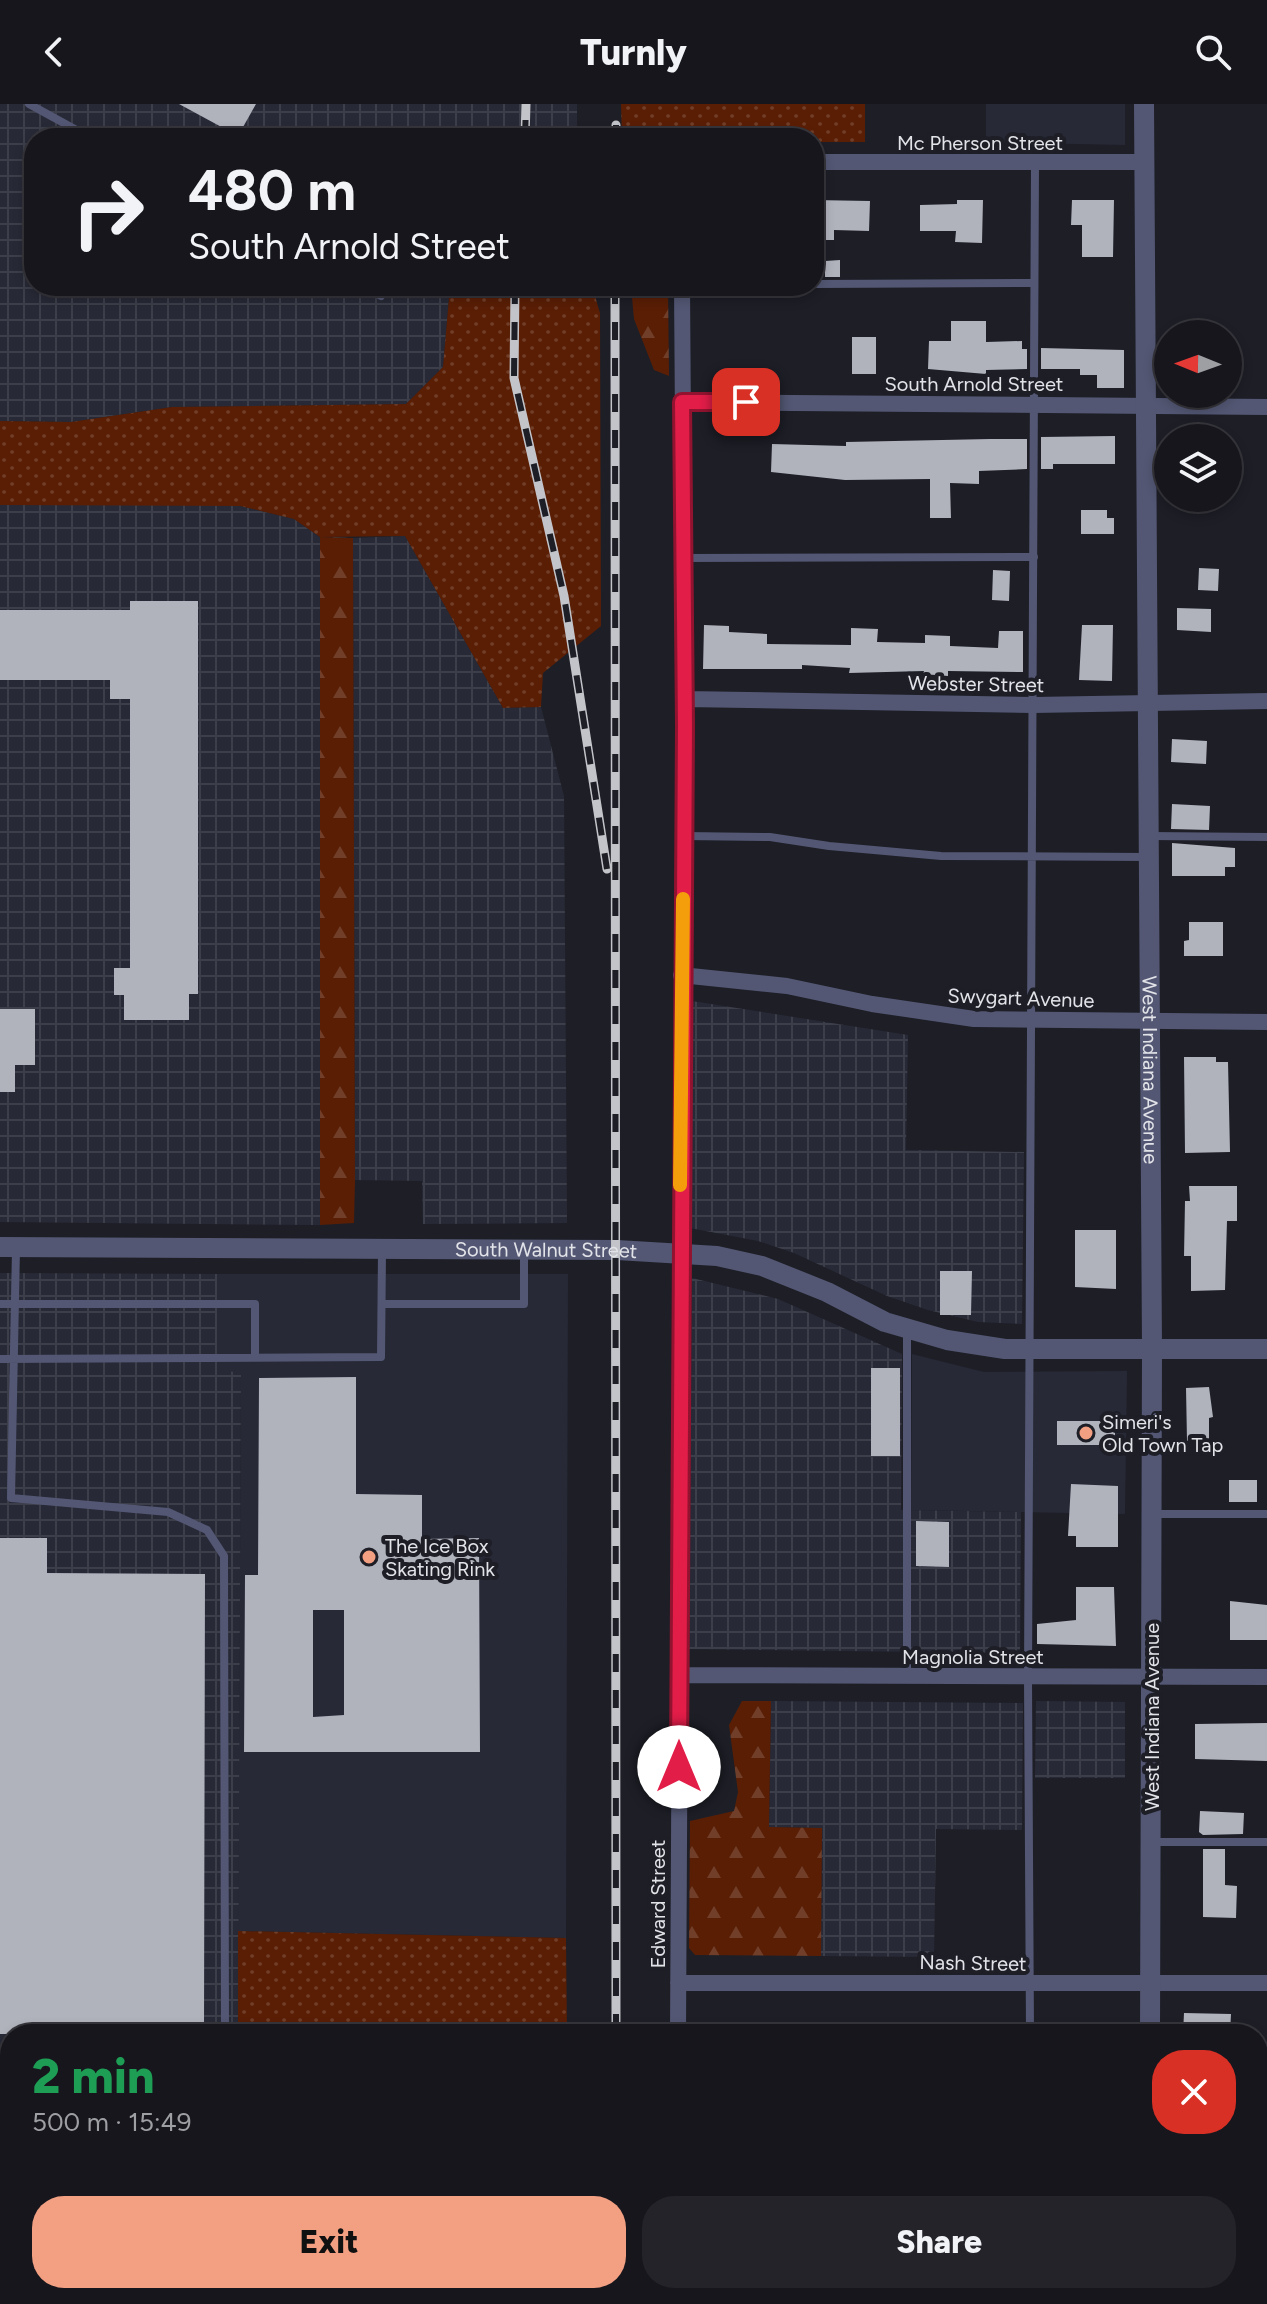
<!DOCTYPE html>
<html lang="en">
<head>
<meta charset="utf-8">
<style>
  :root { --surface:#16161c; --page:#232329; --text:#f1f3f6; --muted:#9e9fa3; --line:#35353b; --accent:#f39f82 }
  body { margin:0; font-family:Figtree,sans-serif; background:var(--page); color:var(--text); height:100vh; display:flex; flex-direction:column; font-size:30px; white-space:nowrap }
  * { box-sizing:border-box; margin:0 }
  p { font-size:26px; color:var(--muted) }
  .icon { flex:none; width:44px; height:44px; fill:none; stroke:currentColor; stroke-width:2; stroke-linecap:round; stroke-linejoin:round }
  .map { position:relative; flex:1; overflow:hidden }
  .panel { position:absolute; left:0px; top:1920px; width:1268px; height:280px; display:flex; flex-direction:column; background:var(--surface); border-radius:32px 32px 0 0; box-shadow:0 4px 12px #0003,0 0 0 2px var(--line) }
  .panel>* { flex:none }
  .guide { position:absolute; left:24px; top:24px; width:800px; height:168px; border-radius:32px; box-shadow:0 4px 12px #0003,0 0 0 2px var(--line); background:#16161c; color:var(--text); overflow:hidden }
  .needle { width:52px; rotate:271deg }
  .controls { position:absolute; left:1154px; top:216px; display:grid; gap:16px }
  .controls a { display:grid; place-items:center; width:88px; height:88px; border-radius:50%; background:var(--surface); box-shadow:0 4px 12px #0003,0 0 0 2px var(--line); font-size:40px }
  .pin { position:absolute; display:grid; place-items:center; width:68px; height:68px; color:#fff; margin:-34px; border-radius:16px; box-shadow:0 4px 12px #0006 }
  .me { position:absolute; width:88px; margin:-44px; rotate:0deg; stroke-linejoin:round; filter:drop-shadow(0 0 6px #0008) }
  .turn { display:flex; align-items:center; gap:28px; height:168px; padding:0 32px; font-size:36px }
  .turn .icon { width:104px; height:104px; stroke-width:2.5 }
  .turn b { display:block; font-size:56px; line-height:68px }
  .round { display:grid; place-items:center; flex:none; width:84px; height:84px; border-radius:32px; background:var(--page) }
  .headline { display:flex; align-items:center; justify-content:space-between; height:136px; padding:0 32px }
  h1 { font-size:48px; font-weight:800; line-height:60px; color:#1e9e55 }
  .button { display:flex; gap:16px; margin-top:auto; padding:16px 32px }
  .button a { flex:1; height:92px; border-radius:32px; background:var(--accent); color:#111; font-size:32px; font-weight:800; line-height:92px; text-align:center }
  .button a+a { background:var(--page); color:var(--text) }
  header { display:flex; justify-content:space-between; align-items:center; height:104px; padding:0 32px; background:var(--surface); font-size:36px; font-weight:800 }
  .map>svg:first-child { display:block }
  .built { fill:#272936 }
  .industrial { fill:url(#industrial-grid) }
  .grass { fill:url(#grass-dots) }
  .forest { fill:url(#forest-firs) }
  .building { fill:#b0b2bc; fill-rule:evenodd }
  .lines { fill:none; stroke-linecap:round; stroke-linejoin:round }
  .service { stroke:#535773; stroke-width:8 }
  .minor { stroke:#535773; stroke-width:16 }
  .tertiary { stroke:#535773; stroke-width:20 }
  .rail-casing { stroke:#c3c4c9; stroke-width:9 }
  .rail { stroke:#1d1e26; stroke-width:6; stroke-dasharray:18; stroke-linecap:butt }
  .route-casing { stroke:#92132f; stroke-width:20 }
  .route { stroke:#e11d48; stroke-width:14 }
  .slow { stroke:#f59e0b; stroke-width:14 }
  .poi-dot { fill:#f39f82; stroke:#1d1e26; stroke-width:3 }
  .labels { text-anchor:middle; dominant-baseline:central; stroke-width:8; stroke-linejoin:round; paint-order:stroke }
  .street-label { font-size:20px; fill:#e2e3e8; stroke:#1d1e26 }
  .poi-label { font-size:20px; fill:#e2e3e8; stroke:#1d1e26; text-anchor:start }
</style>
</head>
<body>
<header><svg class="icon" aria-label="back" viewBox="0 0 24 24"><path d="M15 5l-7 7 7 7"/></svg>Turnly<svg class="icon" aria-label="search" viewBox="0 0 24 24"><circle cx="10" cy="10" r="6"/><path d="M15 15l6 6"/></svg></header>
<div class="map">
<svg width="1267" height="2200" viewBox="0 0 1267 2200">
  <defs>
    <pattern id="industrial-grid" width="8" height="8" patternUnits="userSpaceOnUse" patternTransform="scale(2)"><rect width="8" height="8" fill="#272936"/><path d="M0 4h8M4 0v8" fill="none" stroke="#3c3e49"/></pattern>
    <pattern id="grass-dots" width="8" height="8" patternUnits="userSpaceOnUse" patternTransform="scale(2)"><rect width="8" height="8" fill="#5a1e05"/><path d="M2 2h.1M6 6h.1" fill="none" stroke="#713f29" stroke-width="1.8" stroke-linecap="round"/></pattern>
    <pattern id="forest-firs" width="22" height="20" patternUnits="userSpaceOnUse" patternTransform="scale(2)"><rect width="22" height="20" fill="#5a1e05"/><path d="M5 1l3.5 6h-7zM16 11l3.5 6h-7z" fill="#713f29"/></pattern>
  </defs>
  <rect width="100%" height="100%" fill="#1d1e26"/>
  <path class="built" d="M986,0H1125V41L986,38Z
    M217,1170H568L566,1834L238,1827L241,1269L217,1268Z
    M912,1250L984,1268L1127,1267L1125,1410L911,1406Z"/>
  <path class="industrial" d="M0,0H577V34H34V182H450L443,263L406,300L172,303L71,318L0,317Z
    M185,400L240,402L294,415L320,433V1121L0,1118V401Z
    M405,432L503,604L541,603L564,692L567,1119L423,1120L422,1077L355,1076L353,434Z
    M692,897L908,931L906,1046L1024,1048L1022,1220L978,1218L928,1206L887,1192L794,1149L758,1137L690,1124Z
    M0,1169L217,1170V1267L241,1268L238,1930H10V2190H237V2200H0Z
    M692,1174L778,1195L902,1250L901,1406L1021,1408L1020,1549L689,1545Z
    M771,1597L1023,1599L1022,1726L936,1725L934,1853L821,1852L822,1724L769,1723Z
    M1036,1597L1125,1598V1674H1035Z
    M662,2190H1123V2200H662Z"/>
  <path class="grass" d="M621,0H865V38H814V34H622Z
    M450,182H592L600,209L601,522L543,569L541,603L503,604L405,432L320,433L294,415L240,402L0,401V317L71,318L172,303L406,300L443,263Z
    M238,1827L566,1834L567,1930H238Z
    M237,2190H569V2200H237Z"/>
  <path class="forest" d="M631,182H668L669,272L654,266L634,215Z
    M320,433L353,434L355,1076L354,1119L320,1121Z
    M742,1597H771L769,1723L822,1724L821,1852L695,1851L689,1844L690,1717L734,1707L738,1688L729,1621Z"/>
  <path class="building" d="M179,0H256L238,32Z
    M814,96L870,97L869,127L834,126V136H814Z
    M957,96H983L982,139L955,138L956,127H920V101L957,100Z
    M1072,96H1114L1113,153H1082V121H1071Z
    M840,156V173H825V157Z
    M951,217H986V238L1022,237V245H1027V265L986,266V270L928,265L929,237H951Z
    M852,233H876V270H852Z
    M1041,244L1124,246V284H1097V271H1080V265H1041Z
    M1115,332V360H1053V365H1041V333Z
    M990,335H1027V365L979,367V380L950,379L951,414H930V375L845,376L771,368L772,340L846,342V338Z
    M1081,406H1107V414H1114V430H1081Z
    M1199,464L1219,465L1218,487L1198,486Z
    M993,466L1010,467L1009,497L992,496Z
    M130,497H198V890H189V916H124V891H114V864H130V595H110V576H0V506H130Z
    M1177,504L1211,505V528L1177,526Z
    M704,521L729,522V528L767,530V540L851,541V524L878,525L877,538L925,539V531L950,532V542L998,544L999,527H1023V568L948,567V572L923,570L924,567L849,569L850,564L802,561V565H703Z
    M1082,521H1113L1112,577L1079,576Z
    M1172,635L1207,637L1206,660L1171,658Z
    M1172,700L1210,702L1209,726L1171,725Z
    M1172,739L1235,744V763H1225V772H1172Z
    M1189,818H1223V852H1184V837L1189,836Z
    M0,905H35V961H15V988H0Z
    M1184,953H1216V958H1228L1230,1048L1185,1049Z
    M1189,1082H1237V1117H1227L1225,1186L1191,1187V1152H1184L1185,1097H1190Z
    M1075,1126H1116V1185L1075,1183Z
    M940,1167H972L971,1211H940Z
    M871,1264H900V1352H871Z
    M356,1273V1390L422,1391V1435L479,1434L480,1648H244L245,1471H258L259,1274ZM313,1506H344V1611L313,1613Z
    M1209,1283L1213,1313L1209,1314V1337H1187L1186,1284Z
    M1057,1317H1115V1341H1057Z
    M1229,1376H1257V1398H1229Z
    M1071,1380L1118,1382V1443H1076V1432H1068Z
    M916,1417L949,1418V1463L916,1462Z
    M0,1434H47V1469L205,1470L204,1930H0Z
    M1076,1483H1114L1116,1542L1037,1540V1520L1076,1516Z
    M1230,1497L1267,1501V1536H1230Z
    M1267,1619V1657L1195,1655V1620Z
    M1200,1707L1244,1709L1243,1730L1203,1731L1199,1728Z
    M1203,1745H1225V1781L1237,1782L1236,1814L1203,1813Z
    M1184,1909L1231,1910L1230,1930H1183Z"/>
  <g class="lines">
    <path class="service" d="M29,0L91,34
      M814,180L1033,179
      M363,182L381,192
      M684,454L1034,453
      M684,732L770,733L829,742L941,752L1147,753
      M1149,732L1267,733
      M16,1145L11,1394L168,1408L207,1426L224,1452L225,1930
      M0,1200H255V1253
      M383,1200H524V1146
      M907,1225V1572
      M0,1255L381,1253L382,1147
      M1152,1410H1267
      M1152,1738H1267
      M1030,1930L1028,1574L1035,59
      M1258,2022H1267
      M0,2081L10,2092
      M875,2190V2200
      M732,2200V2190"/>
    <path class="minor" d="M814,58H1145
      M682,298L1267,303
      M685,595L1033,601L1267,597
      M681,871L787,882L872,900L974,915L1267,918
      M679,1571L1267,1573
      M678,1879H1267
      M678,1930L685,595L682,182
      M1258,2162H1267"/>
    <g class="tertiary">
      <path id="s1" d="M1144,0L1152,1245L1150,1930"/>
      <path id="s2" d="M0,1143L617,1146L717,1152L762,1162L827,1188L885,1218L947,1236L1005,1245H1267"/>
      <path d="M1149,2200L1150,2190"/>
    </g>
    <defs>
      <path id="rail" d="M525,34L526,0
        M616,34V21
        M515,182L514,274L564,492L607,765
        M615,182L616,1930
        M615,2200V2190"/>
    </defs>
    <use href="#rail" class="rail-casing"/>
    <use href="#rail" class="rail"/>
  </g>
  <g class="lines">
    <defs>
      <path id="route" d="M679,1663L685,622L682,298H746"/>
    </defs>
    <use href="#route" class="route-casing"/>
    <use href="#route" class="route"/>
    <path class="slow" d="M680,1081L683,795"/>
  </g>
  <g class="poi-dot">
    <circle cx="1086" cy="1329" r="8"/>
    <circle cx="369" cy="1453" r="8"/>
  </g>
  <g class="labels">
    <g class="street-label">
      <text x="980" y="39">Mc Pherson Street</text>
      <text x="974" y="280">South Arnold Street</text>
      <text transform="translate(976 580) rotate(1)">Webster Street</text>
      <text transform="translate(1021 894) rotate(2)">Swygart Avenue</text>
      <text stroke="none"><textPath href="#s1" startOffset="966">West Indiana Avenue</textPath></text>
      <text stroke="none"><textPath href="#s2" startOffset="546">South Walnut Street</textPath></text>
      <text x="973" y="1553">Magnolia Street</text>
      <text transform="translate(1152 1613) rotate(-90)">West Indiana Avenue</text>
      <text transform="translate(658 1800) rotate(-90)">Edward Street</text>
      <text transform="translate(973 1859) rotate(1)">Nash Street</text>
    </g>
    <g class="poi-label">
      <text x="1102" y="1318">Simeri's<tspan x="1102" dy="23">Old Town Tap</tspan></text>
      <text x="385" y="1442">The Ice Box<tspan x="385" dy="23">Skating Rink</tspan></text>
    </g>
  </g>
</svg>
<div class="controls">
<a><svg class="needle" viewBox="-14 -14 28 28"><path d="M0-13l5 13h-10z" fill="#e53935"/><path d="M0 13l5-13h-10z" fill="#9e9fa3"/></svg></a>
<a><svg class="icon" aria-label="layers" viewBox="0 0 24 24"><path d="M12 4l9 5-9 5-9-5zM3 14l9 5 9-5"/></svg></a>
</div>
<div class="pin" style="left:746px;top:298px;background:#d93025"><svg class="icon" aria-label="arrive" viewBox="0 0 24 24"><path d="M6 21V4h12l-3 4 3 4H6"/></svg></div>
<svg class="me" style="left:679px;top:1663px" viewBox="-20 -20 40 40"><circle r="19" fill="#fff"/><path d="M0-13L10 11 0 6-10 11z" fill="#e11d48"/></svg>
<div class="guide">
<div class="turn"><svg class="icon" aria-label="right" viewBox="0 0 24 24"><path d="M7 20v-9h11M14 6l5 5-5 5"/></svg><div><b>480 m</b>South Arnold Street</div></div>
</div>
<section class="panel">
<div class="headline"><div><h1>2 min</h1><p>500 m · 15:49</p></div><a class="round" style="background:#d93025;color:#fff"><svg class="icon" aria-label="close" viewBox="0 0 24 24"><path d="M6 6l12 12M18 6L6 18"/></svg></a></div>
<div class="button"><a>Exit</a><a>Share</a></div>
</section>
</div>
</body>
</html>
